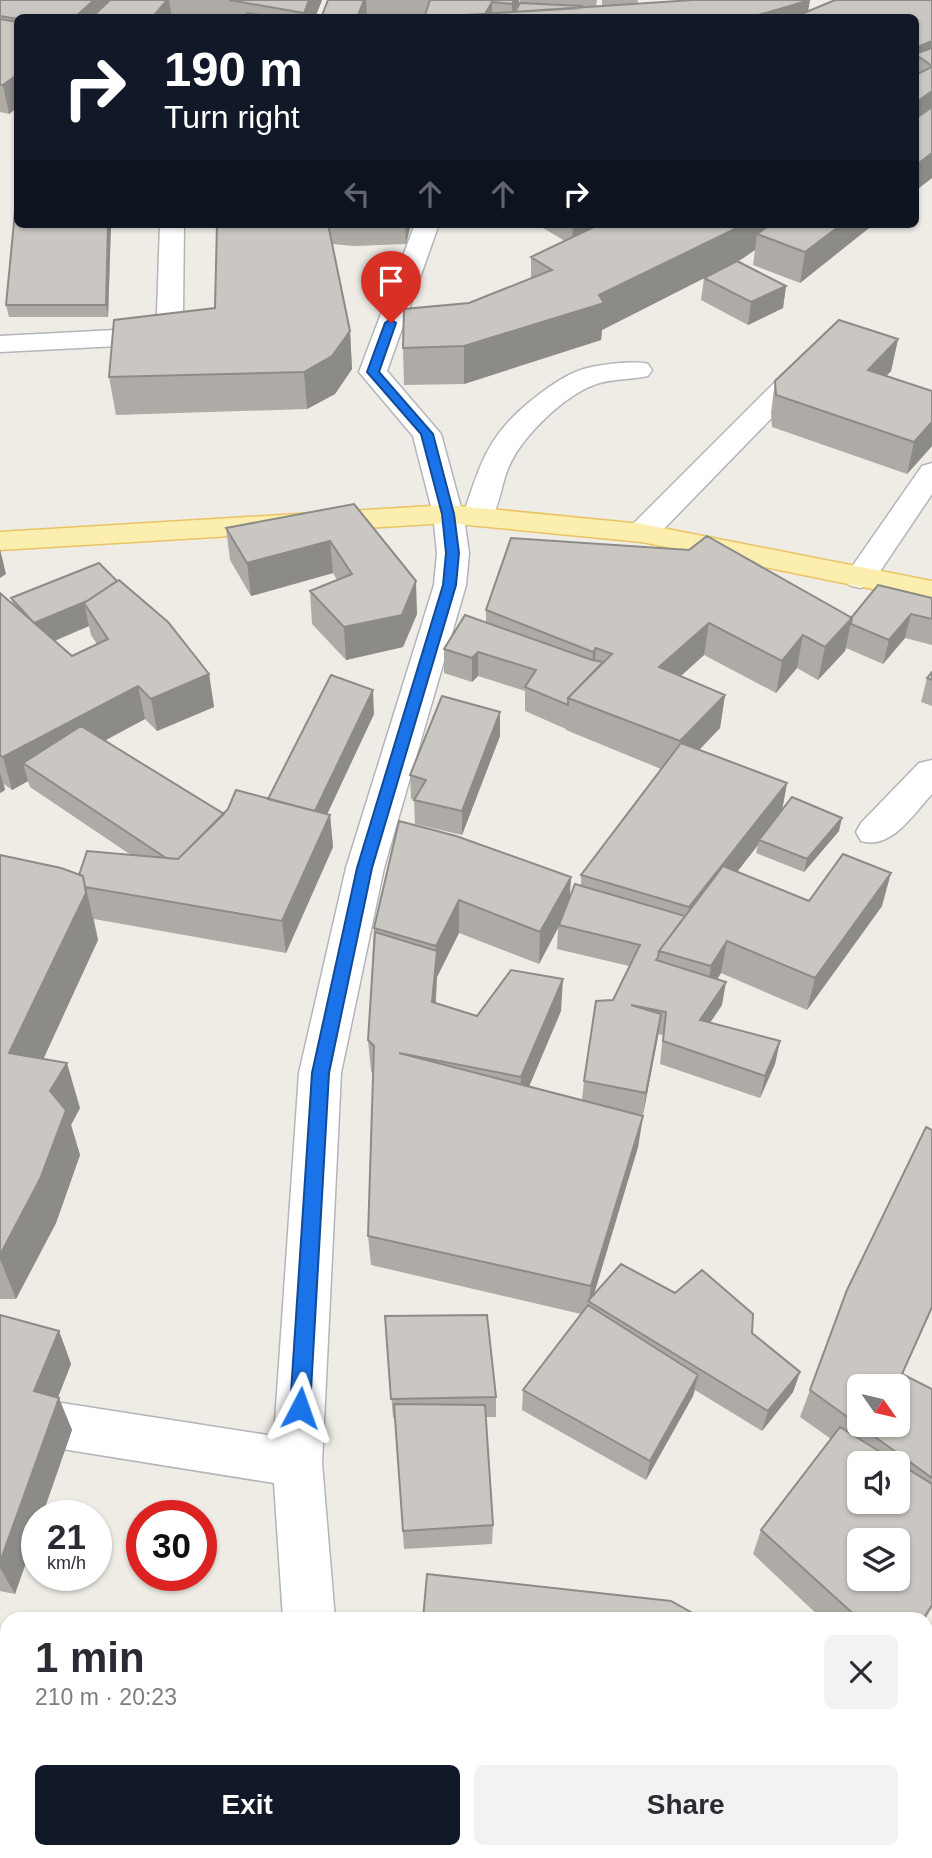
<!DOCTYPE html>
<html lang="en">
<head>
<meta charset="utf-8">
<style>
  :root { --surface:#fff; --page:#f2f2f3; --text:#2b2b33; --muted:#7c7c81; --accent:#111827 }
  body { margin:0; font-family:Helvetica,sans-serif; background:var(--page); color:var(--text); height:100vh; display:flex; flex-direction:column; font-size:26px; white-space:nowrap }
  * { box-sizing:border-box; margin:0 }
  p { font-size:23px; color:var(--muted) }
  .icon { flex:none; width:38px; height:38px; fill:none; stroke:currentColor; stroke-width:2; stroke-linecap:round; stroke-linejoin:round }
  .map { position:relative; flex:1; overflow:hidden }
  .sheet { position:absolute; left:0px; top:1612px; width:933px; height:247px; display:flex; flex-direction:column; background:var(--surface); border-radius:21px 21px 0 0; box-shadow:0 2px 5px #0004 }
  .sheet>* { flex:none }
  .top-card { position:absolute; left:14px; top:14px; width:905px; height:214px; border-radius:10px; box-shadow:0 2px 5px #0004; background:#111827; color:#fff; overflow:hidden }
  .needle { width:46px; rotate:124deg }
  .tools { position:absolute; left:847px; top:1374px; display:grid; gap:14px }
  .tools a { display:grid; place-items:center; width:63px; height:63px; border-radius:10px; background:var(--surface); box-shadow:0 2px 5px #0004; font-size:35px }
  .speed { position:absolute; left:21px; top:1500px; display:flex; gap:14px; font-size:35px; font-weight:700; text-align:center }
  .speed>* { display:grid; place-content:center; width:91px; height:91px; border-radius:50%; background:var(--surface); box-shadow:0 2px 5px #0004; line-height:1 }
  .speed small { font-size:18px; font-weight:400 }
  .speed .limit { border:10px solid #d22; background:#fff; color:#111 }
  .pin { position:absolute; display:grid; place-items:center; width:60px; height:60px; color:#fff; margin:-72px -30px; border-radius:50% 50% 50% 0; rotate:-45deg; box-shadow:0 0 7px #0007 }
  .pin .icon { rotate:45deg }
  .me { position:absolute; width:77px; margin:-38px; rotate:4deg; stroke-linejoin:round; filter:drop-shadow(0 0 5px #0008) }
  .turn { display:flex; align-items:center; gap:24px; height:147px; padding:0 35px; font-size:32px }
  .turn .icon { width:91px; height:91px; stroke-width:2.5 }
  .turn b { display:block; font-size:49px; line-height:60px }
  .lanes { display:flex; align-items:center; height:66px; padding:0 35px; background:#0003; justify-content:center; gap:35px; direction:ltr }
  .lanes .off { opacity:.35 }
  .round { display:grid; place-items:center; flex:none; width:74px; height:74px; border-radius:10px; background:var(--page) }
  .overview { display:flex; align-items:center; justify-content:space-between; height:119px; padding:0 35px }
  h1 { font-size:42px; font-weight:600; line-height:52px }
  .primary-button { display:flex; gap:14px; margin-top:auto; padding:14px 35px }
  .primary-button a { flex:1; height:80px; border-radius:10px; background:var(--accent); color:#fff; font-size:28px; font-weight:600; line-height:80px; text-align:center }
  .primary-button a+a { background:var(--page); color:var(--text) }
  .map>svg:first-child { display:block }
  .industrial { fill:#dddbd7 }
  .lines { fill:none; stroke-linecap:round; stroke-linejoin:round }
  .minor-casing { stroke:#b2b5b9; stroke-width:3 }
  .major-casing { stroke:#eac363; stroke-width:3 }
  .path { stroke:#9dc5a8; stroke-width:5; stroke-dasharray:9 4.5; stroke-linecap:butt }
  .minor { fill:#fff; fill-rule:evenodd }
  .major { fill:#fbeeae; fill-rule:evenodd }
  .wall { fill:#aeaba7; fill-rule:evenodd }
  .shaded-wall { fill:#8d8b88 }
  .building { fill:#cac7c2; stroke:#8d8b88; stroke-width:2; fill-rule:evenodd }
  .route { fill:#1a73e8; stroke:#114b97; stroke-width:2 }
</style>
</head>
<body>
<div class="map">
<svg width="932" height="1858" viewBox="0 0 932 1858">
  <rect width="100%" height="100%" fill="#eeece5"/>
  <path class="industrial" d="M932,1721V1858H844L848,1852H926V1731Z"/>
  <g class="lines">
    <defs>
      <path id="minor" d="M160,224H184L183,313L170,335L138,345L0,352V336L135,329L151,324L157,313Z
        M415,224H439L387,371L441,434L463,515C474,484 482,452 504,427C518,409 556,379 578,371C593,365 632,360 648,364L652,370L648,376C631,380 610,378 594,385C564,396 525,434 511,462C501,481 501,505 489,523L478,526L467,523L464,518L469,553L466,585L384,868L341,1073L322,1463L335,1619H283L274,1483L62,1449L45,1442L38,1426L45,1410L62,1403L274,1436L299,1073L346,868L434,585L437,553L433,514L413,436L359,372Z
        M785,380L795,382L799,388L795,394L653,540L642,542L631,540L627,533L631,526L775,382Z
        M932,463V494L871,585L860,588L849,585L844,578L849,571L922,466Z
        M932,760V794C913,814 892,850 861,841L856,832L861,823L919,763Z
        M292,1852H348L349,1858H293Z"/>
      <path id="major" d="M448,505L642,524L932,581V601L642,542L448,523L0,550V532Z"/>
    </defs>
    <use href="#minor" class="minor-casing"/>
    <use href="#major" class="major-casing"/>
    <path class="path" d="M926,1784L932,1775
      M878,1858L882,1852"/>
    <use href="#minor" class="minor"/>
    <use href="#major" class="major"/>
  </g>
  <path class="wall" d="M0,0H322L315,18H18V107L9,114L0,112Z
    M328,0H519V3L520,0H597L596,7L602,6V0H638L637,4L808,11L932,0V178L915,191V18H412L367,15L366,18H321Z
    M111,224L108,317H9L6,305Z
    M217,224H411L406,244L354,246L332,244L350,331L352,369L335,394L307,409L116,415L109,377L215,308Z
    M536,224H874L800,283L753,265L755,250L738,261L786,286L783,308L748,325L701,300L704,278L602,330L601,340L464,384L404,385L403,348L469,303L531,278V257L565,241Z
    M898,339L891,371L886,376L932,391V446L907,474L772,427L771,413L775,381Z
    M354,504L417,614L403,647L346,660L312,624L310,591L337,580L333,573L251,596L230,560L226,528Z
    M99,563L209,674L214,707L157,731L145,719L105,740L224,814L268,799L374,714L327,814L330,815L333,847L286,953L94,919L98,940L43,1059L80,1108L71,1125L80,1155L56,1223L16,1299H0V855L79,875L131,855L30,787L28,781L12,790L4,784L5,790L0,793V593L13,604L11,598ZM89,626L91,635L97,644L72,656L55,641Z
    M932,598V645L905,638L883,664L846,648L845,651L818,680L797,668L776,693L704,655L681,676L725,695L720,728L699,750L787,783L782,810L839,831L804,872L756,853L758,845L737,872L809,901L882,906L807,1010L721,973L717,979L722,1005L710,1023L780,1041L775,1064L760,1098L660,1064L663,1035L658,1034L643,1115L632,1113L643,1116L638,1147L594,1294L675,1293L752,1333L800,1372L793,1392L762,1431L695,1390L693,1396L646,1480L522,1410L523,1390L581,1314L371,1265L368,1236L373,1074L371,1071L368,1040L374,928L399,821L571,877L569,898L581,886V875L661,769L566,730V729L525,711V691L478,676L472,682L444,673V649L486,622V610L851,618ZM558,928L557,949L629,966L613,1000L584,1081L582,1100L529,1086L561,1011L477,1016L436,1003L437,977L459,933L539,964Z
    M932,672V706L921,702L927,678Z
    M500,736L462,835L415,824L414,800L411,799L410,775Z
    M932,1130V1308L902,1375L932,1389V1608L925,1619H822L753,1554L761,1530L831,1439L800,1417L810,1390Z
    M0,1315L59,1331L71,1364L58,1397L72,1430L42,1516H37V1531L15,1594L0,1591Z
    M385,1316L496,1397V1417H485L493,1525L492,1544L404,1549L395,1418H393Z"/>
  <path class="shaded-wall" d="M94,0H119L110,18H74Z
    M167,0H169L172,18H152Z
    M309,0H322L315,18H304V13Z
    M364,0H366L367,15L366,18H357Z
    M514,0H519V4L512,18V4Z
    M810,0L807,18H748Z
    M492,2V18H483Z
    M932,41V66L915,54V48Z
    M18,74V107L9,114L3,85Z
    M932,91V120L915,132V103Z
    M932,153V178L915,191V166Z
    M108,224H111L108,317L106,305Z
    M405,224H411L406,244Z
    M573,224H621L572,245Z
    M745,224H790L757,234L755,250L742,259L602,330L601,340L464,384V346L599,295Z
    M842,224H874L800,283L805,252Z
    M786,286L783,308L748,325L751,302Z
    M350,331L352,369L335,394L307,409L304,372Z
    M898,339L891,371L862,401L868,370Z
    M932,422V446L907,474L914,442Z
    M330,541L333,573L251,596L247,563Z
    M0,549L6,574L0,578Z
    M416,581L417,614L403,647L346,660L344,627Z
    M122,587L84,603L89,626L39,647L33,623Z
    M911,614L905,638L883,664L889,640Z
    M852,618L845,651L818,680L825,647Z
    M709,623L704,655L655,699L659,667Z
    M803,635L797,668L776,693L782,661Z
    M596,648L594,678L591,682L593,652Z
    M478,652V676L472,682V658Z
    M209,674L214,707L157,731L151,699Z
    M138,686L145,719L41,775L23,763L28,781L12,790L3,757Z
    M373,690L374,714L316,838L313,814Z
    M725,695L720,728L676,774L680,741Z
    M500,712V736L462,835V811Z
    M0,772L5,790L0,793Z
    M787,783L781,816L759,840L758,845L687,936V920L689,907Z
    M330,815L333,847L286,953L282,921Z
    M842,818L839,831L804,872L807,859Z
    M891,873L882,906L807,1010L815,978Z
    M83,876L98,940L25,1099L9,1053Z
    M571,877L569,910L559,925L558,928L539,964L540,932Z
    M459,900V933L437,977L433,1034L432,1002L436,946Z
    M727,941L721,973L706,998L711,966Z
    M563,979L561,1011L520,1108L521,1077Z
    M726,982L722,1005L696,1043L700,1020Z
    M661,1014L658,1037L643,1115L646,1093Z
    M780,1041L775,1064L760,1098L765,1076Z
    M67,1063L80,1108L71,1125L80,1155L56,1223L16,1299L0,1259V1255L50,1091Z
    M643,1116L638,1147L591,1304L589,1302L591,1286Z
    M59,1331L71,1364L48,1423L34,1391Z
    M800,1372L793,1392L762,1431L768,1411Z
    M698,1375L693,1396L646,1480L650,1461Z
    M59,1398L72,1430L42,1516H37V1531L15,1594L0,1568V1562Z"/>
  <path class="building" d="M0,0H94L74,18H18V19L0,16Z
    M110,0H167L152,18H91Z
    M229,0H309L304,13Z
    M328,0H364L357,18H321Z
    M430,0H514L512,4L492,2L485,14L467,15V18H424Z
    M693,0H810L748,18H468L467,15Z
    M835,0H932V41L915,48V18H792Z
    M520,3L582,6V8L515,12Z
    M248,13L280,18H242Z
    M0,19L18,22V74L3,85H0Z
    M932,48V66L915,54Z
    M932,67V91L915,103V75Z
    M932,107V153L915,166V119Z
    M18,181V224H108L106,305H6Z
    M217,224H328L350,331L332,356L304,372L109,377L114,320L215,308Z
    M600,224H745L599,295L604,303L464,346L403,348L404,309L469,303L552,270L531,257Z
    M771,224H842L805,252L757,234Z
    M737,261L786,286L751,302L704,278Z
    M839,320L898,339L868,370L932,391V422L914,442L776,395L775,381Z
    M354,504L416,581L402,615L344,627L310,591L352,574L330,541L247,563L226,528Z
    M707,536L852,618L825,647L803,635L782,661L709,623L659,667L725,695L680,741L568,698L612,654L596,648L593,652L486,610L511,538L689,550Z
    M99,563L117,581L87,601L34,623L11,598Z
    M119,580L168,622L209,674L151,699L138,686L3,757L0,755V593L72,656L108,639L84,603Z
    M878,585L932,598V619L911,614L889,640L851,624L852,618H851Z
    M465,615L592,660L603,662L568,698V705L525,687L536,670L478,652L472,658L444,649Z
    M932,672V680L927,678Z
    M331,675L373,690L315,811L268,799Z
    M442,696L500,712L462,811L414,800L426,780L410,775Z
    M81,726L224,814L178,859L166,858L23,763Z
    M681,743L787,783L689,907L581,875Z
    M236,790L330,815L282,921L85,887L83,876L79,875L87,851L178,859L228,809Z
    M792,797L842,818L807,859L759,840Z
    M399,821L456,836L571,877L540,932L459,900L436,946L374,928Z
    M843,854L891,873L815,978L727,941L711,966L659,951L723,866L809,901Z
    M0,855L61,868L83,876L86,893L9,1053L67,1063L50,1091L66,1110L40,1179L0,1255Z
    M575,884L685,916L659,951L658,957L656,960L726,982L700,1020L780,1041L765,1076L663,1041L666,1012L631,1005L661,1014L646,1093L584,1081L596,1001L613,1000L640,945L559,925Z
    M375,932L437,951L432,1002L477,1016L511,970L563,979L521,1077L399,1053L643,1116L591,1286L368,1236L374,1046L368,1040Z
    M926,1127L932,1130V1307L902,1374L932,1389V1478L810,1390L847,1290ZM859,1386H898V1424H859Z
    M621,1264L675,1293L702,1270L753,1314L752,1333L800,1372L768,1411L588,1301Z
    M588,1305L698,1375L650,1461L523,1390Z
    M0,1315L59,1331L34,1391L59,1398L0,1562Z
    M487,1315L496,1397L391,1399L385,1316Z
    M394,1404L485,1405L493,1525L403,1531Z
    M840,1427L932,1484V1605L923,1619H859L761,1530ZM859,1463H898V1502H859ZM859,1540H898V1578H859Z
    M427,1574L671,1601L703,1619H423Z
    M423,1852H752L748,1858H423Z"/>
  <path class="route" d="M391,319L396,323L379,372L433,434L454,514L459,553L456,585L372,868L329,1073L310,1408L307,1414L300,1417L293,1414L290,1408L312,1073L357,868L443,585L446,553L442,514L421,434L367,372L385,323Z"/>
</svg>
<div class="tools">
<a><svg class="needle" viewBox="-14 -14 28 28"><path d="M0-13l5 13h-10z" fill="#e53935"/><path d="M0 13l5-13h-10z" fill="#7c7c81"/></svg></a>
<a><svg class="icon" aria-label="sound" viewBox="0 0 24 24"><path d="M4 9h4l5-4v14l-5-4H4zM17 9q2 3 0 6"/></svg></a>
<a><svg class="icon" aria-label="layers" viewBox="0 0 24 24"><path d="M12 4l9 5-9 5-9-5zM3 14l9 5 9-5"/></svg></a>
</div>
<div class="speed"><div>21<small>km/h</small></div><div class="limit">30</div></div>
<div class="pin" style="left:391px;top:323px;background:#d93025"><svg class="icon" aria-label="arrive" viewBox="0 0 24 24"><path d="M6 21V4h12l-3 4 3 4H6"/></svg></div>
<svg class="me" style="left:300px;top:1408px" viewBox="-20 -20 40 40"><path d="M0-17L14 15 0 8-14 15z" fill="#1a73e8" stroke="#fff" stroke-width="4"/></svg>
<div class="top-card">
<div class="turn"><svg class="icon" aria-label="right" viewBox="0 0 24 24"><path d="M7 20v-9h11M14 6l5 5-5 5"/></svg><div><b>190 m</b>Turn right</div></div>
<div class="lanes"><svg class="icon off" aria-label="left" viewBox="0 0 24 24"><path d="M17 20v-9H6M10 6l-5 5 5 5"/></svg><svg class="icon off" aria-label="ahead" viewBox="0 0 24 24"><path d="M12 20V5M6 11l6-6 6 6"/></svg><svg class="icon off" aria-label="ahead" viewBox="0 0 24 24"><path d="M12 20V5M6 11l6-6 6 6"/></svg><svg class="icon" aria-label="right" viewBox="0 0 24 24"><path d="M7 20v-9h11M14 6l5 5-5 5"/></svg></div>
</div>
<section class="sheet">
<div class="overview"><div><h1>1 min</h1><p>210 m · 20:23</p></div><a class="round"><svg class="icon" aria-label="close" viewBox="0 0 24 24"><path d="M6 6l12 12M18 6L6 18"/></svg></a></div>
<div class="primary-button"><a>Exit</a><a>Share</a></div>
</section>
</div>
</body>
</html>
